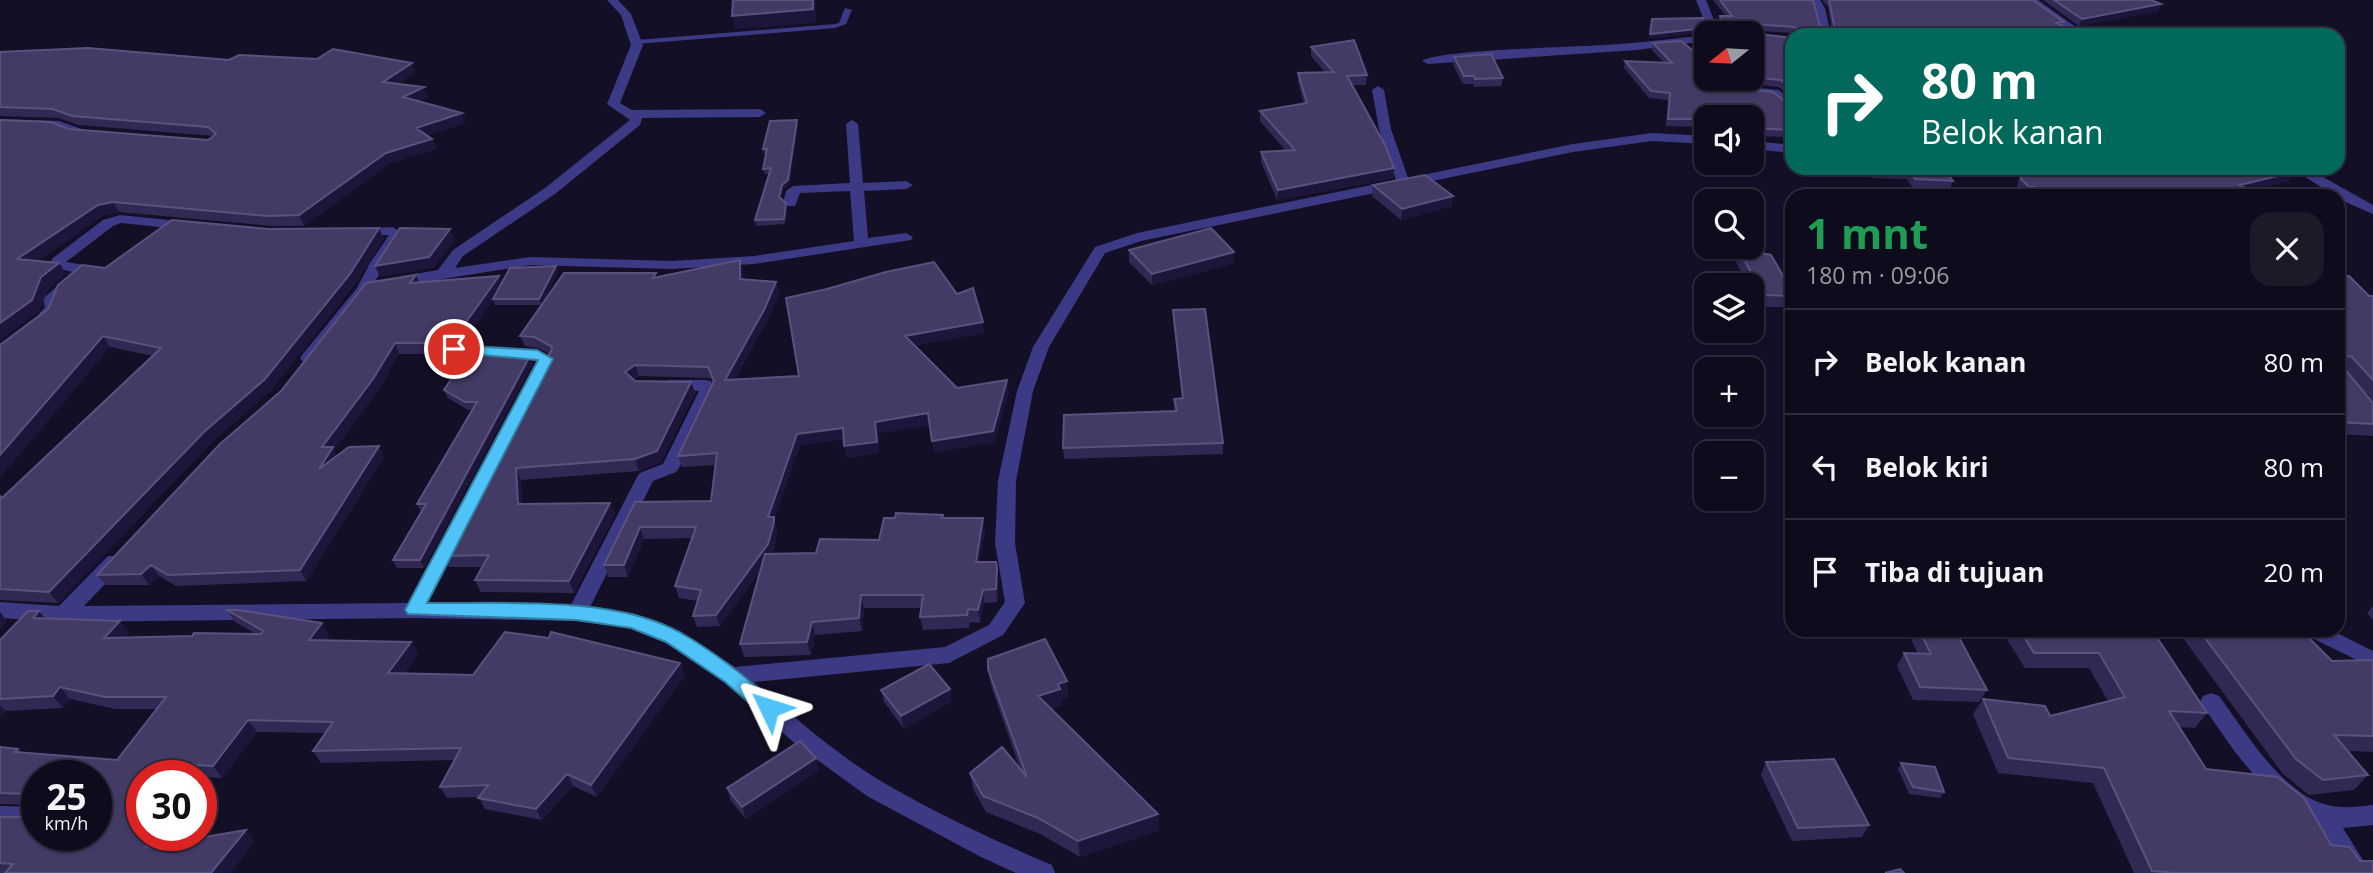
<!DOCTYPE html>
<html lang="id">
<head>
<meta charset="utf-8">
<style>
  :root { --surface:#0e0b1c; --page:#1c1929; --text:#f1f3f6; --muted:#9b9ba3; --line:#2e2b3b }
  body { margin:0; font-family:"Open Sans",sans-serif; background:var(--page); color:var(--text); height:100vh; display:flex; flex-direction:column; font-size:26px; white-space:nowrap }
  * { box-sizing:border-box; margin:0 }
  p { font-size:23px; color:var(--muted) }
  .icon { flex:none; width:38px; height:38px; fill:none; stroke:currentColor; stroke-width:2; stroke-linecap:round; stroke-linejoin:round }
  .map { position:relative; flex:1; overflow:hidden }
  .drawer { position:absolute; left:1785px; top:189px; width:560px; height:448px; display:flex; flex-direction:column; background:var(--surface); border-radius:21px; box-shadow:0 2px 5px #0004,0 0 0 2px var(--line) }
  .drawer>* { flex:none }
  .banner { position:absolute; left:1785px; top:28px; width:560px; height:147px; border-radius:21px; box-shadow:0 2px 5px #0004,0 0 0 2px var(--line); background:#00695c; color:#fff; overflow:hidden }
  .needle { width:46px; rotate:252deg }
  .controls { position:absolute; left:1694px; top:21px; display:grid; gap:14px }
  .controls a { display:grid; place-items:center; width:70px; height:70px; border-radius:14px; background:var(--surface); box-shadow:0 2px 5px #0004,0 0 0 2px var(--line); font-size:35px }
  .speed { position:absolute; left:21px; top:760px; display:flex; gap:14px; font-size:35px; font-weight:700; text-align:center }
  .speed>* { display:grid; place-content:center; width:91px; height:91px; border-radius:50%; background:var(--surface); box-shadow:0 2px 5px #0004,0 0 0 2px var(--line); line-height:1 }
  .speed small { font-size:18px; font-weight:400 }
  .speed .limit { border:10px solid #d22; background:#fff; color:#111 }
  .pin { position:absolute; display:grid; place-items:center; width:60px; height:60px; color:#fff; margin:-30px; border:4px solid #fff; border-radius:50%; box-shadow:0 2px 7px #0007 }
  .me { position:absolute; width:77px; margin:-38px; rotate:311deg; stroke-linejoin:round; filter:drop-shadow(0 0 5px #0008) }
  .turn { display:flex; align-items:center; gap:24px; height:147px; padding:0 21px; font-size:32px }
  .turn .icon { width:91px; height:91px; stroke-width:2.5 }
  .turn b { display:block; font-size:49px; line-height:60px }
  .round { display:grid; place-items:center; flex:none; width:74px; height:74px; border-radius:21px; background:var(--page) }
  .head { display:flex; align-items:center; justify-content:space-between; height:119px; padding:0 21px }
  h1 { font-size:42px; font-weight:700; line-height:52px; color:#1e9e55 }
  ul { padding:0; list-style:none }
  li { display:flex; align-items:center; gap:21px; height:105px; padding:0 21px; border-top:2px solid var(--line) }
  li div { flex:1 }
  li b { display:block; font-size:26px }
  li em { font-style:normal }
  .map>svg:first-child { display:block }
  .lines { fill:none; stroke-linecap:round; stroke-linejoin:round }
  .service { fill:#3d3a85; fill-rule:evenodd }
  .minor { fill:#3d3a85; fill-rule:evenodd }
  .wall { fill:#312854 }
  .shaded-wall { fill:#1d163a }
  .building { fill:#433a66; stroke:#5a527e; stroke-width:2; fill-rule:evenodd }
  .route { fill:#4fc3f7; stroke:#337fa1; stroke-width:2 }
</style>
</head>
<body>
<div class="map">
<svg width="2373" height="873" viewBox="0 0 2373 873">
  <rect width="100%" height="100%" fill="#130f26"/>
  <g class="lines">
    <path class="service" d="M845,8L852,10L846,24L835,28L637,44L633,42L637,40L835,24L839,23Z"/>
    <path class="minor" d="M607,0H618L631,14L643,45L620,103L632,110L760,109L766,113L760,117L642,118L640,125L555,194L463,256L455,268L530,257L672,261L754,256L854,241L850,191L800,193L795,206H785L783,203L786,191L793,186L850,183L846,124L852,120L858,124L863,183L906,181L913,185L906,189L864,191L868,238L906,233L913,237L911,240L754,264L672,269L530,265L367,291L314,361H302L300,358L302,355L357,288L370,263L389,235L357,236L350,232L352,229L393,227L404,235L375,281L438,270L453,250L545,188L630,120L607,104L631,45L621,15Z
      M1696,0H1706L1719,33H1709Z
      M1810,0H1820L1825,8L1831,35H1819L1815,8Z
      M2026,0H2038L2087,35H2074Z
      M1706,35V41L1637,50L1428,64L1422,61C1437,50 1575,47 1604,45C1638,43 1672,39 1706,35Z
      M1718,79H1731L1740,86L1779,90L1792,102V112L1772,96L1733,92Z
      M1378,86L1384,90L1391,129L1408,178L1573,144L1652,133L1706,136V144L1652,141L1573,152L1141,241L1105,253L1049,347L1033,391L1016,481L1015,543L1025,603L1003,635L949,663L754,682C795,718 837,755 884,783C938,814 995,841 1052,865L1055,873H1016L981,857L867,796L798,746L724,682L666,643L630,628L577,621L414,618L64,622L0,618V602L59,606L108,556H122L125,561L122,566L84,606L408,603L537,361L448,352L446,349L454,344L537,350L554,359L428,603L571,605L637,477L640,473L663,464L699,391L668,390L660,385L668,380H705L711,381L715,391L679,468L676,472L653,481L590,607L633,613L680,631L735,667L945,647L989,625L1005,602L995,543L998,481L1017,391L1033,347L1095,247L1137,233L1396,180L1379,129L1372,90Z
      M0,119L59,121L93,133C82,142 69,132 57,129C40,124 17,127 0,127Z
      M1752,141L1792,145V153L1752,149Z
      M2291,168H2307L2373,205V214L2343,201Z
      M120,215L189,222L196,226L189,230L121,223L113,226L66,262L91,266L93,269L61,295L59,299L61,308L48,323H36L34,320L45,307L43,299L46,296L73,272L54,268L51,261L53,258L103,220Z
      M2303,630H2331L2373,651V668L2306,635Z
      M2211,693L2219,696C2245,731 2280,791 2324,804C2341,809 2356,807 2373,805V825L2343,828L2371,873H2345L2312,821L2289,809L2269,793L2235,752L2200,702L2203,696Z
      M0,806L37,807V827L0,826Z"/>
  </g>
  <path class="wall" d="M1713,0H1813L1821,31L1832,30L1828,7L1822,0H2033L2064,22L2062,26L2077,33L2076,35H1794L1792,33L1750,30L1751,33L1792,38V99L1779,87L1741,83L1734,79H1752V33H1709L1710,29L1719,28L1718,23L1720,16H1726Z
    M2043,0H2151L2161,4L2158,11L2079,26Z
    M1706,37V54L1697,45L1699,38Z
    M1653,43L1735,88L1792,107V137L1752,136V117H1706V127L1666,126L1668,100L1649,98L1624,68L1625,61L1664,63L1652,50Z
    M1311,47L1367,75L1366,85H1352L1394,168L1393,178L1277,200L1261,162V152L1286,151L1260,121V111L1304,104L1298,82V73L1325,72L1311,56Z
    M0,52L229,60L412,63L415,72L398,84L428,97L418,101L465,123L427,135L432,139L436,149L390,163L304,226H273L119,212L104,215L37,261L66,274L49,288L39,311L0,340V120L69,129L208,140L213,136L78,125L59,118L0,116Z
    M1454,57L1503,78L1501,86L1474,87L1473,84H1463L1453,65Z
    M798,125L789,185L783,190L781,199L786,203L787,209L785,224L756,226L755,220L769,174H765L763,169L766,154H764L763,149Z
    M1855,168H1945L1953,181L1950,188L1912,187L1907,179L1871,178L1868,172H1858Z
    M2021,168H2286L2294,172L2288,181L2245,192L2244,195L2245,196H2024L2017,188Z
    M1373,185L1452,206L1401,220L1372,196Z
    M379,228L384,239L355,284L271,390L211,443L58,603L0,600V496L2,498L153,356L110,347L0,477L105,268L268,229Z
    M1738,249L1792,291V304L1791,307H1760L1752,292V285H1748L1735,260Z
    M1129,250L1234,252V263L1152,285L1129,262Z
    M556,266L558,271L542,305H495L493,300L464,342H453L445,347L446,354H399L379,389L334,450L337,456L379,446L384,457L306,581L176,586L159,576L149,585H106L97,575L419,282L499,276L502,283Z
    M743,271V280L776,282L779,293L768,319L735,379L799,376L786,298L984,333L915,345L957,388L1009,392L994,442L934,452L930,425L878,433L879,453L847,458L844,439L800,445L774,519L777,533L772,554L816,553L879,540L943,518L985,531L979,562L999,582L997,602L984,603L980,623L970,622L969,628L923,630L920,617L921,608H864L862,631L815,635L811,655L744,657L740,644L761,569L720,626L697,627L693,616L698,601L679,598L675,586L692,538L644,539L628,577H608L604,565L635,502L711,501L716,465L682,467L678,456L713,383L711,378L639,376L634,380L635,381L691,382L695,393L661,462L639,471L521,480L522,504L610,503L615,514L574,593L481,592L475,580L482,567H449L444,556L550,354L538,348L525,346L520,336L658,277Z
    M2338,276L2369,296H2373V401L2347,372L2373,403V436L2338,434Z
    M1173,310L1223,443V454L1064,459L1063,448L1174,411V399L1182,398L1173,320Z
    M533,363L424,568H397L393,560L421,512L417,504L473,409L468,410L448,398L444,390Z
    M2373,606V620L2367,613Z
    M227,610L329,635L326,640L411,642L418,654L404,673L473,675L680,663L685,675L597,797L573,786L542,820L485,809L479,797L447,798L440,787L454,760L321,763L313,751L325,733L257,732L222,778L208,777L142,835H172L166,844L255,841L230,873H0V817H28V805L0,804V747L18,749L22,753L117,760L157,709H115L70,699L63,708L6,711L0,717V640L45,618L129,632L124,638L256,634L235,622Z
    M1911,630H1919L1987,690L1979,702L1913,700L1897,666L1904,653L1918,654L1909,635Z
    M2001,630H2152L2207,713L2195,728L2180,727L2206,769L2360,861L2373,873H2134L2093,783L1998,773L1973,714L1983,699L2050,716L2108,701L2089,668H2025Z
    M2177,630H2301L2332,661L2373,660V752L2348,751L2368,775L2354,790L2309,795L2283,774Z
    M988,669L1069,697L1061,700L1062,705L1051,709L1159,830L1080,857L1040,834L986,812L973,789L970,773L1020,769L991,686Z
    M881,690L952,701L904,729L884,702Z
    M1766,762L1869,825L1862,837L1792,841L1761,775Z
    M1901,763L1944,792L1940,798L1909,794L1898,769Z
    M819,770L746,819L731,801L727,788Z"/>
  <path class="shaded-wall" d="M813,0H815L816,2V23L735,29L732,16Z
    M2161,4L2158,11L2079,26L2082,19Z
    M1707,28L1706,32L1649,39L1650,34Z
    M412,63L415,72L387,91L383,82Z
    M424,87L428,97L407,107L403,97Z
    M462,113L465,123L420,138L416,128Z
    M797,120L798,125L789,185L783,190L780,202L779,197Z
    M432,139L436,149L390,163L304,226L299,215L386,153Z
    M1394,168L1393,178L1277,200L1278,190Z
    M2294,172L2288,181L2245,192L2243,196H2233L2240,185Z
    M1453,196L1452,206L1401,220L1402,209Z
    M113,202L119,212L104,215L24,270L17,259L98,205Z
    M786,203L787,209L785,224L784,219Z
    M379,228L384,239L355,284L271,390L211,443L58,603L49,592Z
    M450,229L455,240L434,268L380,277L375,266Z
    M1234,252V263L1152,285V274Z
    M740,260L743,271V290L740,279Z
    M59,263L66,274L49,288L39,311L0,340V323L41,277Z
    M556,266L558,271L542,305L539,299Z
    M416,275L420,285L410,283Z
    M499,276L503,286L464,342L459,332Z
    M776,282L779,293L768,319L729,391L725,380Z
    M983,322L984,333L907,347L905,336Z
    M448,331L453,342L445,347L446,354L441,343L440,336Z
    M103,336L110,347L0,477V455Z
    M395,343L399,354L379,389L334,450L338,458L319,469L322,447Z
    M530,356L533,363L424,568L420,560Z
    M635,365L639,376L629,383L625,372Z
    M1007,380L1009,392L994,442L934,452L932,441Z
    M691,382L695,393L661,462L639,471L635,459Z
    M928,413L930,425L878,433L879,453L847,458L844,446L875,422Z
    M843,428L846,439L800,445L774,519L777,533L771,555L720,626L716,615L768,517L797,434Z
    M379,446L384,457L306,581L300,570Z
    M516,468L521,480L523,516L518,504Z
    M610,503L615,514L574,593L569,581Z
    M983,518L985,531L977,575L976,562Z
    M640,527L644,539L628,577L624,565Z
    M151,565L159,576L149,585L141,574Z
    M997,569L999,582L997,602L996,589Z
    M983,590L984,603L980,623L978,610Z
    M861,595L864,608L862,631L859,618Z
    M39,611L49,623L33,618Z
    M0,612L7,621L0,629Z
    M120,621L129,632L114,650L104,638Z
    M812,622L815,635L811,655L807,642Z
    M322,623L329,635L317,652L309,640Z
    M411,642L418,654L395,684L388,673Z
    M680,663L685,675L597,797L591,785Z
    M1067,681L1069,697L1061,700L1062,705L1040,712L1038,696L1058,684Z
    M60,687L70,699L63,708L53,696Z
    M950,689L952,701L904,729L901,716Z
    M0,705L6,711L0,717Z
    M248,720L257,732L222,778L213,766Z
    M816,758L819,770L746,819L742,807Z
    M198,765L208,777L201,787V775H192Z
    M567,774L573,786L542,820L536,809Z
    M1158,814L1159,830L1080,857L1078,841Z
    M246,830L255,841L230,873H211Z
    M154,835H172L156,859L146,847Z"/>
  <path class="building" d="M733,0H813V9L732,16Z
    M1720,0H1813L1821,31L1835,30L1829,0H2033L2064,22L2057,23L2077,33L2066,35H1795L1797,29L1794,27L1752,24L1749,27L1751,33L1792,38V90L1781,80L1752,77V33H1710V29L1723,28L1720,16H1732Z
    M2054,0H2151L2161,4L2082,19Z
    M1703,18L1707,28L1650,34L1652,19Z
    M1706,37V45L1699,38Z
    M1354,40L1367,75L1347,76L1385,145L1394,168L1278,190L1261,152L1295,150L1260,111L1307,103L1298,73L1334,72L1311,47Z
    M1681,41L1706,61V79H1724L1735,88L1773,92L1792,107V130L1752,128V117H1706V119H1668L1670,93L1651,91L1625,61L1672,63L1653,43Z
    M88,48L229,60L239,55L317,59L333,49L412,63L383,82L424,87L403,97L462,113L416,128L432,139L386,153L299,215L268,216L113,202L98,205L17,259L59,263L41,277L32,300L0,323V120L51,122L69,129L208,140L216,134L208,127L72,116L53,109L0,107V52Z
    M1491,54L1503,78L1475,79L1474,76H1464L1454,57Z
    M797,120L788,180L782,185L779,197L786,203L784,219L755,220L771,168L763,169L767,149H763L770,121Z
    M1872,168H1943L1953,181L1915,179L1910,172L1874,171Z
    M2023,168H2286L2294,172L2240,185L2247,189L2236,191L2245,196H2043L2035,187H2029L2021,179Z
    M1425,175L1453,196L1402,209L1373,185Z
    M172,220L268,229L379,228L350,274L265,379L204,432L49,592L0,589V496L2,498L161,348L103,336L0,455V345L48,309L58,285L82,265L105,268Z
    M400,228L450,229L429,257L375,266Z
    M1211,228L1234,252L1152,274L1129,250Z
    M1738,249L1771,255L1792,291V296L1764,295Z
    M740,260V279L776,282L765,308L725,380L799,376L786,298L827,289L886,272L934,262L957,294L973,288L983,322L905,336L957,388L1007,380L993,431L932,441L928,413L875,422L877,442L844,446L843,428L797,434L768,517H774V522L768,544L716,615L693,616L701,590L675,586L696,527H640L624,565H604L635,502L711,501L717,453L678,456L714,381L708,367L635,365L625,372L635,381L691,382L657,451L635,459L516,468L518,504L610,503L569,581L475,580L489,555L444,556L552,349L551,346L534,337L520,336L564,273H656L653,278Z
    M556,266L539,299H493L510,268Z
    M416,275L410,283L499,276L459,332L448,331L440,336L441,343H395L373,379L322,447H333L319,469L349,447L379,446L300,570L168,575L151,565L141,574L97,575L220,444L281,391L366,283Z
    M2338,276H2349L2369,296H2373V380L2352,357L2344,355L2343,367L2373,403V424L2338,422Z
    M1205,309L1223,443L1063,448L1064,415L1177,411L1174,399L1183,398L1173,310Z
    M472,355L530,356L420,560H393L426,504H417L477,402H465L444,390L461,364Z
    M896,513L943,515L942,518H983L976,562H996L997,569L996,589L983,590L978,610L968,609L967,615L920,617L923,595H861L859,618L812,622L807,642L740,644L765,554L816,553L820,539L879,540L884,518H895Z
    M227,610H238L322,623L309,640L411,642L388,673L473,675L505,632L549,638L551,632L680,663L591,785L567,774L536,809L478,798L488,785L440,787L461,748L313,751L333,722L248,720L213,766L198,765L192,775H142V835H154L146,847L246,830L211,873H5L13,864L0,863V817H28V794L0,793V747L18,749L15,752L117,760L166,697H105L60,687L53,696L0,699V640L28,611H39L33,618L120,621L104,638L192,636L194,633L261,634L263,631ZM37,775H96V835H37Z
    M1919,630H1955L1987,690L1920,687L1904,653L1931,654Z
    M2020,630H2152L2207,713L2169,711L2206,769L2278,777L2304,798L2331,845L2350,847L2360,861H2373V873H2176L2152,871L2104,768L2008,758L1983,699L2045,706L2050,716L2125,697L2099,653H2034Z
    M2199,630H2301L2332,661L2373,660V736L2334,735L2368,775L2323,780L2296,759Z
    M1045,639L1067,681L1058,684L1060,689L1038,696L1158,814L1078,841L1038,818L983,796L970,773L1002,747L1027,777L988,669V659Z
    M929,664L950,689L901,716L881,690Z
    M800,741L816,758L742,807L727,788Z
    M1834,759L1869,825L1798,828L1766,762Z
    M1901,763L1935,767L1944,792L1913,787Z
    M1900,869L1904,873H1885Z"/>
  <path class="route" d="M454,345L537,350L553,359L427,603C502,604 615,595 681,633C715,652 746,677 776,703L779,708L776,714L769,716L762,714L725,682L666,642L631,628L576,620L408,614L405,610L538,360L449,352L447,349Z"/>
</svg>
<div class="controls">
<a><svg class="needle" viewBox="-14 -14 28 28"><path d="M0-13l5 13h-10z" fill="#e53935"/><path d="M0 13l5-13h-10z" fill="#9b9ba3"/></svg></a>
<a><svg class="icon" aria-label="sound" viewBox="0 0 24 24"><path d="M4 9h4l5-4v14l-5-4H4zM17 9q2 3 0 6"/></svg></a>
<a><svg class="icon" aria-label="search" viewBox="0 0 24 24"><circle cx="10" cy="10" r="6"/><path d="M15 15l6 6"/></svg></a>
<a><svg class="icon" aria-label="layers" viewBox="0 0 24 24"><path d="M12 4l9 5-9 5-9-5zM3 14l9 5 9-5"/></svg></a>
<a>+</a>
<a>−</a>
</div>
<div class="speed"><div>25<small>km/h</small></div><div class="limit">30</div></div>
<div class="pin" style="left:454px;top:349px;background:#d93025"><svg class="icon" aria-label="arrive" viewBox="0 0 24 24"><path d="M6 21V4h12l-3 4 3 4H6"/></svg></div>
<svg class="me" style="left:769px;top:708px" viewBox="-20 -20 40 40"><path d="M0-17L14 15 0 8-14 15z" fill="#4fc3f7" stroke="#fff" stroke-width="4"/></svg>
<div class="banner">
<div class="turn"><svg class="icon" aria-label="right" viewBox="0 0 24 24"><path d="M7 20v-9h11M14 6l5 5-5 5"/></svg><div><b>80 m</b>Belok kanan</div></div>
</div>
<section class="drawer">
<div class="head"><div><h1>1 mnt</h1><p>180 m · 09:06</p></div><a class="round"><svg class="icon" aria-label="close" viewBox="0 0 24 24"><path d="M6 6l12 12M18 6L6 18"/></svg></a></div>
<ul>
<li><svg class="icon" aria-label="right" viewBox="0 0 24 24"><path d="M7 20v-9h11M14 6l5 5-5 5"/></svg><div><b>Belok kanan</b></div><em>80 m</em></li>
<li><svg class="icon" aria-label="left" viewBox="0 0 24 24"><path d="M17 20v-9H6M10 6l-5 5 5 5"/></svg><div><b>Belok kiri</b></div><em>80 m</em></li>
<li><svg class="icon" aria-label="arrive" viewBox="0 0 24 24"><path d="M6 21V4h12l-3 4 3 4H6"/></svg><div><b>Tiba di tujuan</b></div><em>20 m</em></li>
</ul>
</section>
</div>
</body>
</html>
